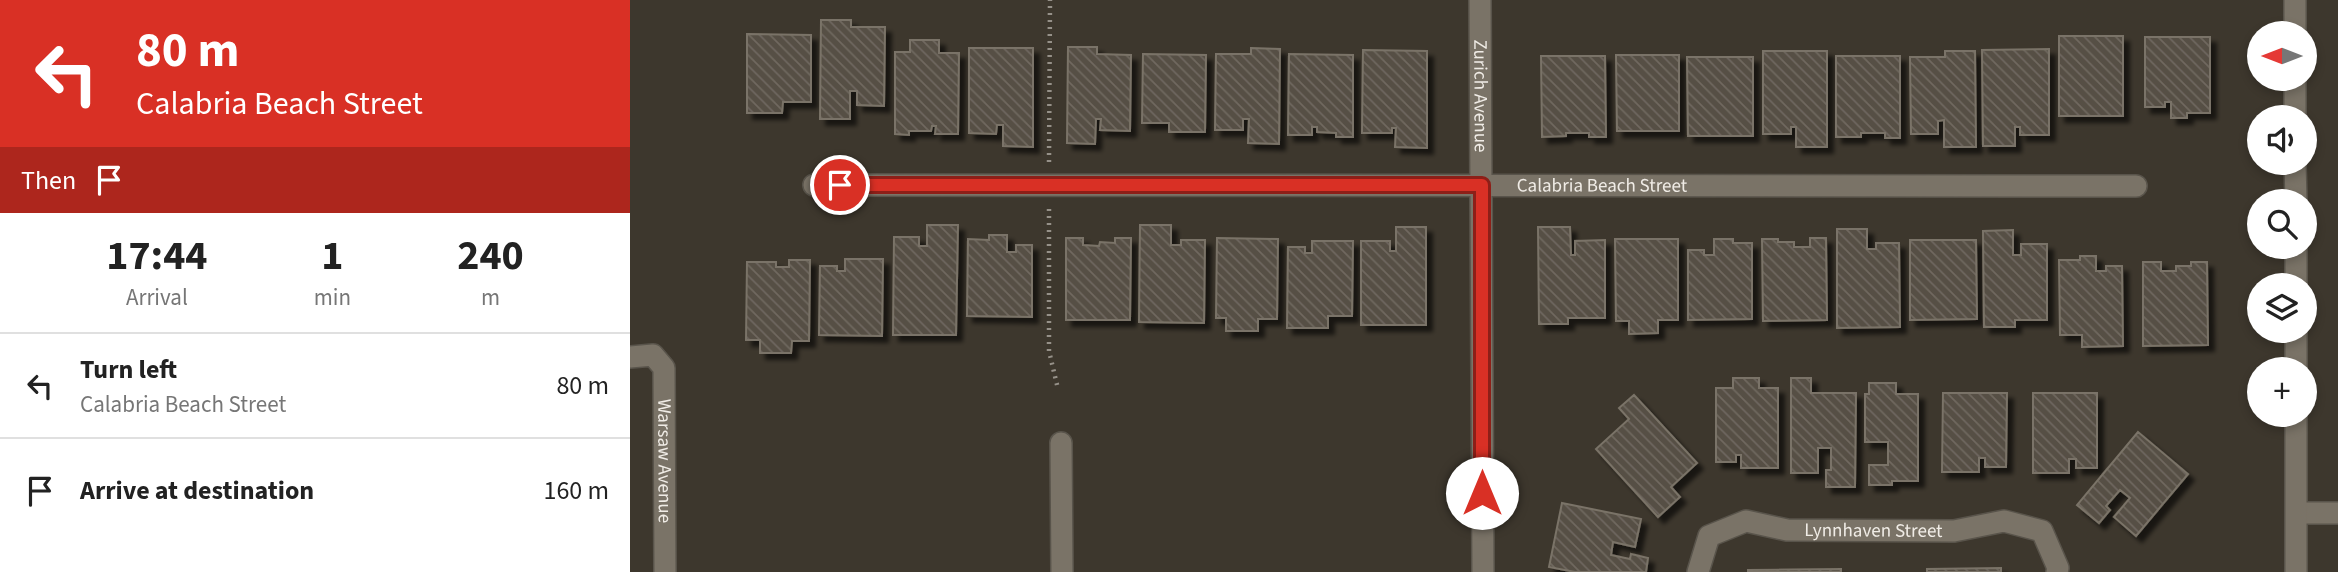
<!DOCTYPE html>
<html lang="en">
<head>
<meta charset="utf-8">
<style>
  :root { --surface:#fff; --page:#f6f6f6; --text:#222; --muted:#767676; --line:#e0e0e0 }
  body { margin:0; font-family:"Source Sans 3",sans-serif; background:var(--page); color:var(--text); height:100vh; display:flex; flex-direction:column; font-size:26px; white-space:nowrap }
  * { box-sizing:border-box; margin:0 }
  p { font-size:23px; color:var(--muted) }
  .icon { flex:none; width:38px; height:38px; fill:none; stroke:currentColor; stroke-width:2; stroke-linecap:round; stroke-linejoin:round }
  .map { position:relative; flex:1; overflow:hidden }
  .panel { display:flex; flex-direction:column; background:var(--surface); width:630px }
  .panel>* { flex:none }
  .banner { background:#d93025; color:#fff; overflow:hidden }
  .needle { width:46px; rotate:270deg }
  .fabs { position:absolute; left:1617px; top:21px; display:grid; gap:14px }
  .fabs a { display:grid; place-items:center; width:70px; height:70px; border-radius:50%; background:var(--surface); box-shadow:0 4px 10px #0003; font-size:35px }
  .pin { position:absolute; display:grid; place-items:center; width:60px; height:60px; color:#fff; margin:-30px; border:4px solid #fff; border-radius:50%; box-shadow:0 2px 7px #0007 }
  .me { position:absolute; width:77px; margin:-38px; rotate:0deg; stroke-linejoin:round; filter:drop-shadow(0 0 5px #0008) }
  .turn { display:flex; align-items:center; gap:24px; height:147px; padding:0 21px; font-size:32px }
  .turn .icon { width:91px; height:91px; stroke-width:2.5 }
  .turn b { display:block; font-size:49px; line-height:60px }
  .then { display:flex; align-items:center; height:66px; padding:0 21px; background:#0003; gap:14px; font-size:26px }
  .eta { display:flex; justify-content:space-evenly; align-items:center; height:119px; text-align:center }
  .eta b { font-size:42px; font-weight:700; line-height:49px }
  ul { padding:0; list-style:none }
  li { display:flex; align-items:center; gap:21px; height:105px; padding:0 21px; border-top:2px solid var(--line) }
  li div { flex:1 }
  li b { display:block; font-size:26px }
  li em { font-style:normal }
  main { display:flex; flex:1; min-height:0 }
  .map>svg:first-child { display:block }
  .building { fill:url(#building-back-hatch); stroke:#7a7367; stroke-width:2; filter:url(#shadow) }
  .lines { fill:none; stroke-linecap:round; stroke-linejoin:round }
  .minor-casing { stroke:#59544b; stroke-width:24 }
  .path { stroke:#969189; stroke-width:4.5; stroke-dasharray:2 5; stroke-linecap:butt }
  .minor { stroke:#7a7367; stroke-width:21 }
  .route-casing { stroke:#8d1f18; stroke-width:18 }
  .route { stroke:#d93025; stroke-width:12 }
  .labels { text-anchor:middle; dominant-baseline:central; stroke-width:7; stroke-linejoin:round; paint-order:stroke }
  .street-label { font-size:19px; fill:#f0ece6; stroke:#221f1a }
</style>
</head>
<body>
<main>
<section class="panel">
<div class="banner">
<div class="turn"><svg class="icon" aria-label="left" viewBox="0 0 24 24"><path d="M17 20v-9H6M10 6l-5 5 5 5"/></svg><div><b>80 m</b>Calabria Beach Street</div></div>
<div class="then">Then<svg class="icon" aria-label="arrive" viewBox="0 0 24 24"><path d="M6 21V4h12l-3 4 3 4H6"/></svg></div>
</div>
<div class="eta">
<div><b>17:44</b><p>Arrival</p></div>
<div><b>1</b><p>min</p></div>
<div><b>240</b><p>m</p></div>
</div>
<ul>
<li><svg class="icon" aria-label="left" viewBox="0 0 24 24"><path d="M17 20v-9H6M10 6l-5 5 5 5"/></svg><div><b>Turn left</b><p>Calabria Beach Street</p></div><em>80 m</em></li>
<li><svg class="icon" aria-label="arrive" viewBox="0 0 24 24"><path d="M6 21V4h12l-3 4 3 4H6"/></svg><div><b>Arrive at destination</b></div><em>160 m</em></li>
</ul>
</section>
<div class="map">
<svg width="1708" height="572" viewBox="0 0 1708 572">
  <defs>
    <pattern id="building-back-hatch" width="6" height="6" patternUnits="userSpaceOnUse" patternTransform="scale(1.75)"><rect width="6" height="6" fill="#564f44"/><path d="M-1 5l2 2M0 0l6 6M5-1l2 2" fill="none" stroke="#6f685f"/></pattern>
    <filter id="shadow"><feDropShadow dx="6" dy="6" stdDeviation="2" flood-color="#0009"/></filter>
  </defs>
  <rect width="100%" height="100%" fill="#3d372d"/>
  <path class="building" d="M191,20H221V27H255L254,106L227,105V91H220V119H190Z
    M117,34L181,35V102H153L152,113H117Z
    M1429,36H1493V116H1429Z
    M1515,37H1580V113H1557V118H1541V102H1535V107H1515Z
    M280,40H309V53H329L328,134H305L306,126H302L301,131H279V135L265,134V52H280Z
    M438,47H467V54L501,55L500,131L470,130L471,119H466L465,144L437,143Z
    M339,48H403V147L373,146V125H367L366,134L339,133Z
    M621,48L650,49L649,144L618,143L619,119H613V130H585L586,54H621Z
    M1419,49V135H1390V127H1385V146H1353L1352,50Z
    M733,50L797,51V148L765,147L766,128H762V133H732Z
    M1133,51H1197V147H1166V127H1161V134H1133Z
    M1315,51H1345L1346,147H1314V120L1308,121V134H1281L1280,57H1315Z
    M513,54L576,55L575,132H539V123H512Z
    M659,54L723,55V137H706V133L687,132V127H682V135H658Z
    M986,55H1049V131H987Z
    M911,56H975L976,137H959V133H936V136L912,137Z
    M1206,56H1270V138H1255V133H1231V137H1206Z
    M1057,57H1123V136H1058Z
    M297,225H328L326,335H263L264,237H289V246H297Z
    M510,225H541V245H551V240H575L574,323L509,322Z
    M766,227H796V325H731V241H760V251H766Z
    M908,227H940L941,255H945V241L975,240V318H938V324H909Z
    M1207,229H1237V249H1246V243H1269L1270,327L1207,328Z
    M1383,230V255H1391V244H1417V320H1385V327H1354L1353,231Z
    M359,235H377V252H386V245H402V317L337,316L338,239L359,240Z
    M436,238H453V245L469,246L470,242L485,243V238H501L500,320H436Z
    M587,238L648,239L647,319H628V331H596V318H586Z
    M1180,238H1196L1197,320L1133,321L1132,239H1148V242H1164V247H1180Z
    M985,239H1048V320H1028V333L999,334V321H986Z
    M1084,239H1103V243H1122V319L1058,320V250H1074V255H1084Z
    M1280,240H1346L1347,319L1280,320Z
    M682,241H723L722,316H698V328H657L658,247H675V253H682Z
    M1450,256H1466V271H1476V266H1492L1493,346L1452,347V335H1430L1429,260H1450Z
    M215,259H253L252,336L189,335L190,266H207V271H215Z
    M159,260H180L179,341H162L161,353H130V340H116L117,262H146V267H159Z
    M1513,262H1531V271H1546V266H1561V262H1577L1578,345L1513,346Z
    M1103,378H1129V388H1148V468H1111V455H1106V462H1086V388H1103Z
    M1161,378H1181V393H1226L1225,487H1196V470H1201V448H1188V473H1161Z
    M1239,383H1266V394H1288V481H1262V485H1239V465H1258V442H1235V394H1239Z
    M1313,393H1377L1376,467H1355V458H1349V472H1312Z
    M1403,393H1467V468H1446V459H1439V473H1403Z
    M1004,395L1067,463L1041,487L1050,497L1028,517L966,449L999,419L989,408Z
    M1508,432L1558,474L1506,536L1484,517L1500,498L1490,490L1476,506L1480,510L1469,523L1447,505Z
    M932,503L1011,519L1005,547L983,542L981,555L1000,559L1001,554L1018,558L1016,572H945L919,567Z
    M1371,568V572H1297V569Z
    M1211,569V572H1118V570Z"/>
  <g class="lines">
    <defs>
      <g id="minor">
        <path id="s1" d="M850,0L853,572"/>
        <path d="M1665,0V33"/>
        <path d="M1665,79V117"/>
        <path d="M1665,163L1666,201"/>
        <path id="s2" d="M184,185L1506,186"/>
        <path d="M1666,247V285"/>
        <path d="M1666,331V369"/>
        <path id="s3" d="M0,357L23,355L34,368L35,572"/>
        <path d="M431,443L432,572"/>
        <path d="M1667,513H1708"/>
        <path id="s4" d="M1068,572L1079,536L1116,521L1157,530L1324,531L1374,521L1412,531L1428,568L1427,572"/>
        <path d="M1666,572V415"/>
      </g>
    </defs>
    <use href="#minor" class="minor-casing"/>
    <path class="path" d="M419,162L420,0
      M419,209V351L428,389"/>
    <use href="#minor" class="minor"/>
  </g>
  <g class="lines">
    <defs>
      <path id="route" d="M210,185H852V493"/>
    </defs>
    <use href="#route" class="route-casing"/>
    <use href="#route" class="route"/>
  </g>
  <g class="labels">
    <g class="street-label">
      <text stroke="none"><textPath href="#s1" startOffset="96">Zurich Avenue</textPath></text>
      <text stroke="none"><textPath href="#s2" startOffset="788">Calabria Beach Street</textPath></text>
      <text stroke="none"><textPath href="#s3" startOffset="133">Warsaw Avenue</textPath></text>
      <text stroke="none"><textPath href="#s4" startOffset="206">Lynnhaven Street</textPath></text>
    </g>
  </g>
</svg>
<div class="fabs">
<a><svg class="needle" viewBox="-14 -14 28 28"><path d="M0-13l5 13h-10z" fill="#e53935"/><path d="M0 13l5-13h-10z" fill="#767676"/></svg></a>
<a><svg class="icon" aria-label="sound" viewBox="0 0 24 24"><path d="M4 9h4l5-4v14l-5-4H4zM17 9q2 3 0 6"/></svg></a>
<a><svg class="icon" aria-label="search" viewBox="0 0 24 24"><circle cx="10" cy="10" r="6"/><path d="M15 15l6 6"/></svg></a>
<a><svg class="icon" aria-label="layers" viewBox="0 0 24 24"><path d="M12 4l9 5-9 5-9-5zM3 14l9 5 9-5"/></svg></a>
<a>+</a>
</div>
<div class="pin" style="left:210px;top:185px;background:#d93025"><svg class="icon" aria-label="arrive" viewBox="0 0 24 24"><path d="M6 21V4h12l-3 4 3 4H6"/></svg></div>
<svg class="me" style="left:852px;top:493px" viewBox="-20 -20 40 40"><circle r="19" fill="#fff"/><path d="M0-13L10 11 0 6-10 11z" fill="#d93025"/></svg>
</div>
</main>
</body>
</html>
